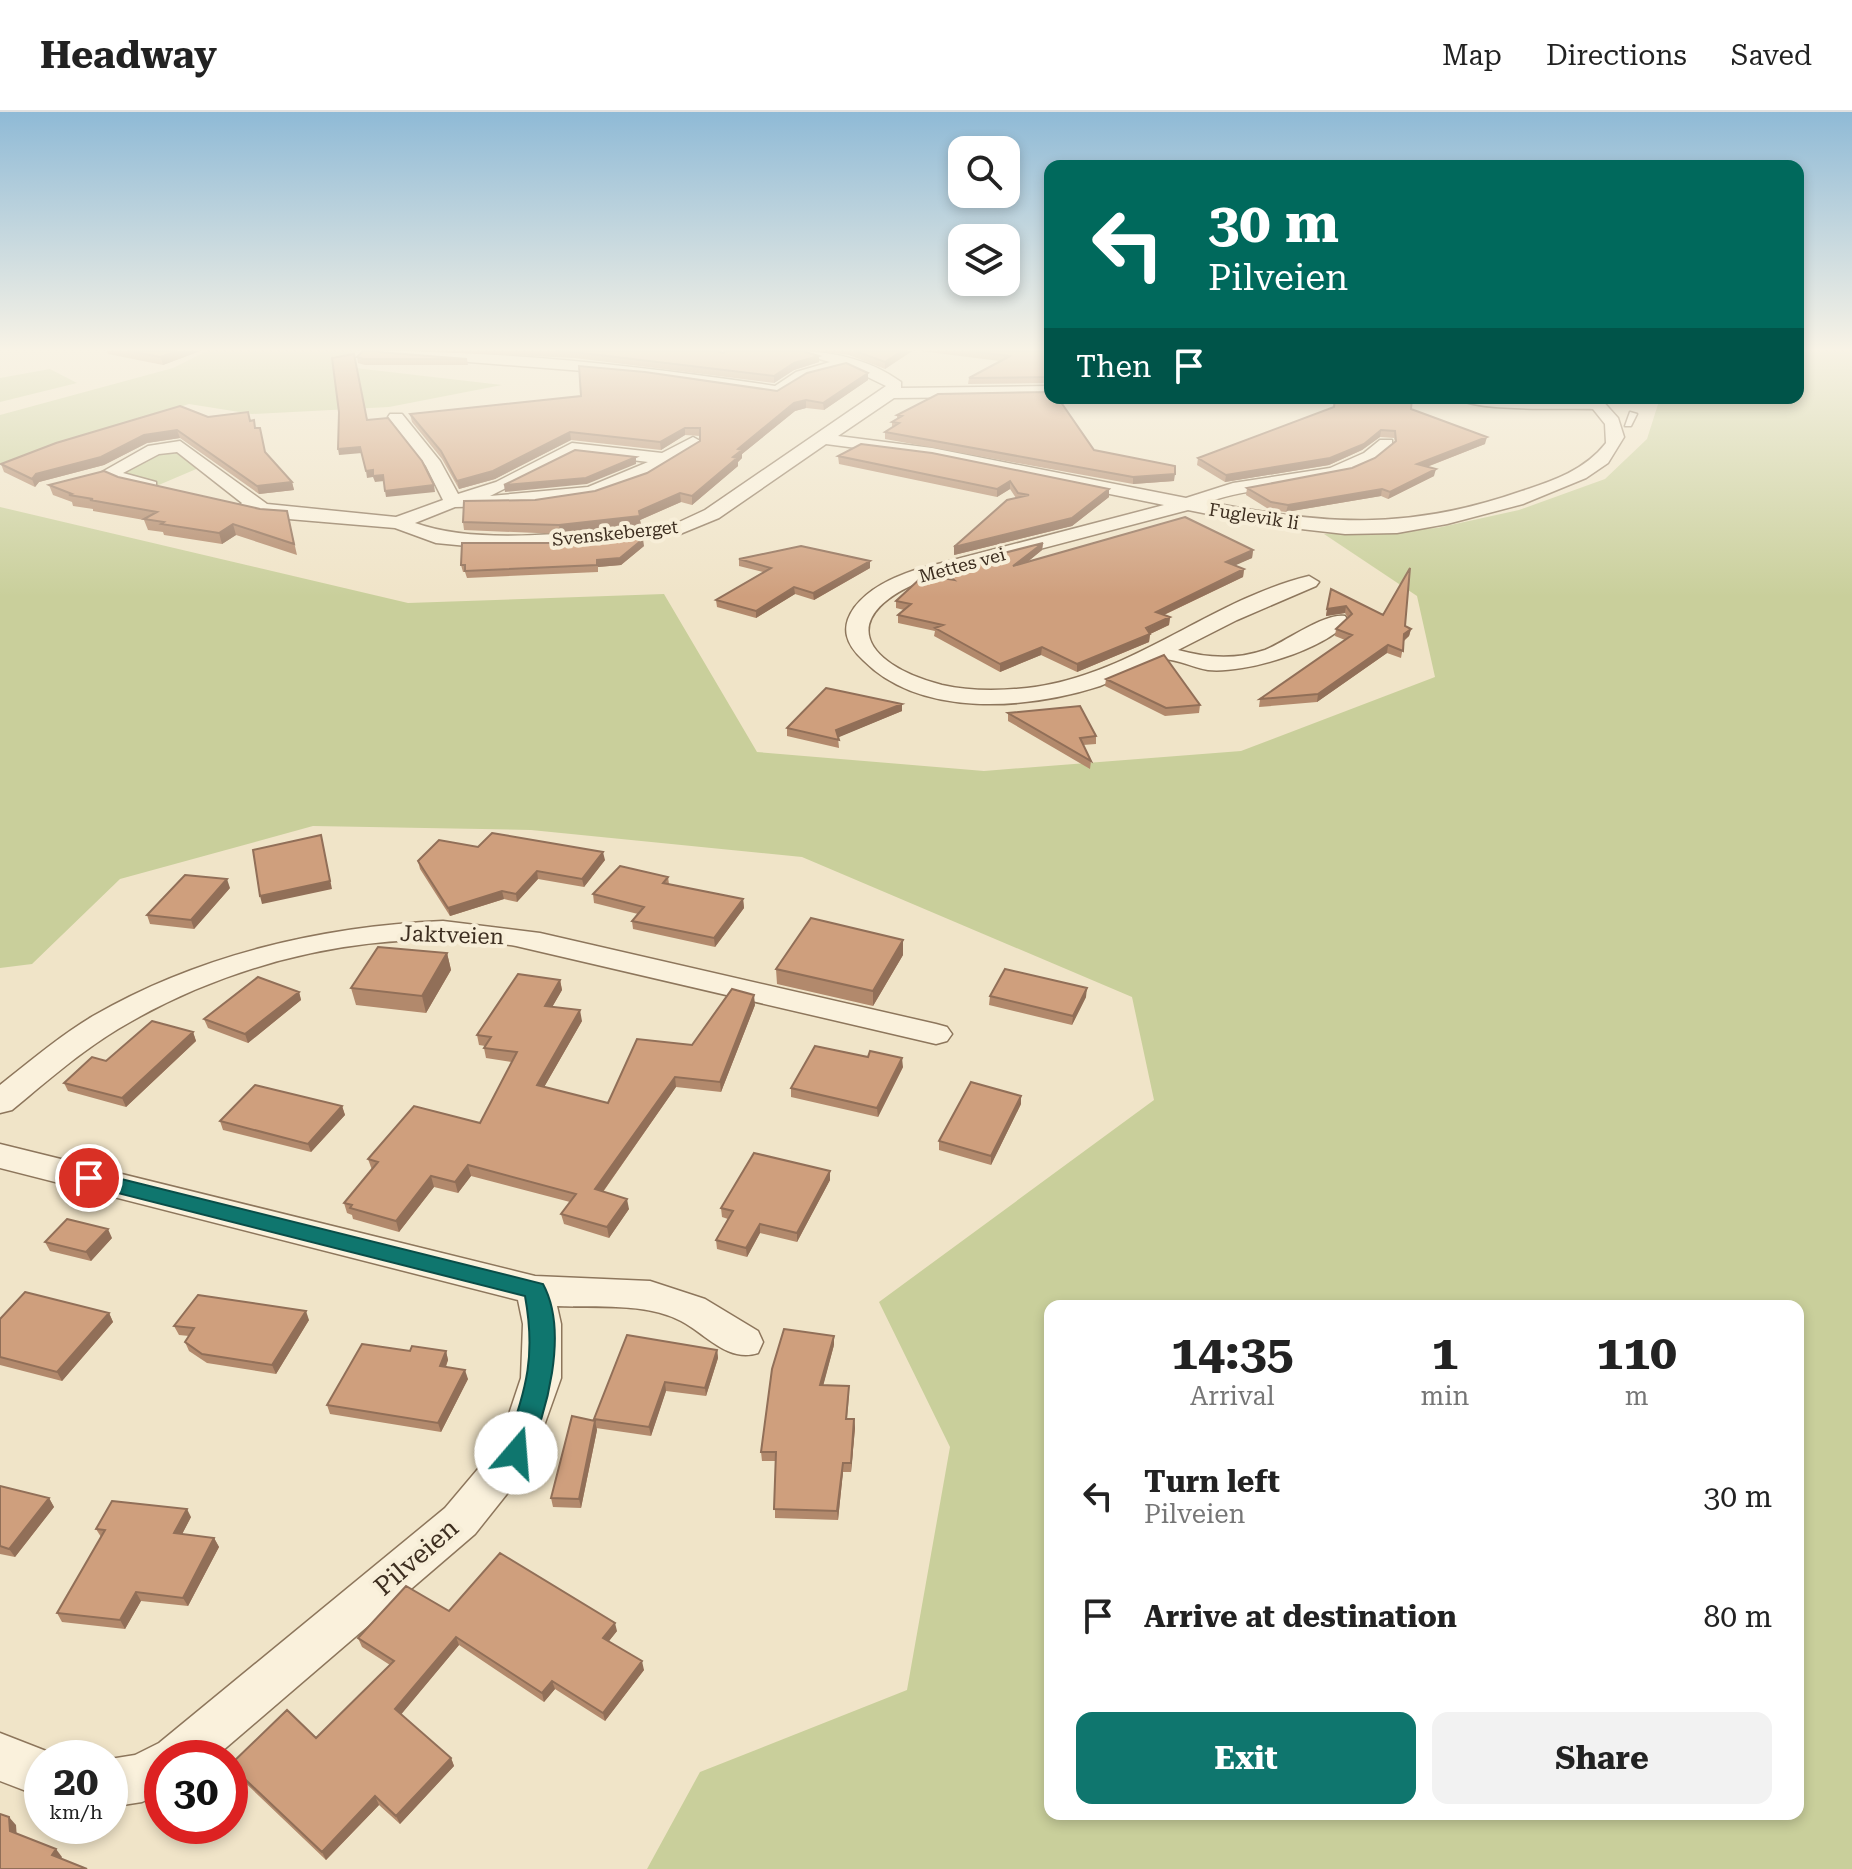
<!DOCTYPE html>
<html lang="en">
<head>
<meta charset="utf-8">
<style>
  :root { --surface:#fff; --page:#f2f2f2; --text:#222; --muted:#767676; --line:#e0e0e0; --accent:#0f766e }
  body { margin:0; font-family:"Roboto Serif",serif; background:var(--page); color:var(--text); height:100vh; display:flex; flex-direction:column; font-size:30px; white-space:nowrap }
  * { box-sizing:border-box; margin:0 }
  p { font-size:26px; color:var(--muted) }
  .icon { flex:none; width:44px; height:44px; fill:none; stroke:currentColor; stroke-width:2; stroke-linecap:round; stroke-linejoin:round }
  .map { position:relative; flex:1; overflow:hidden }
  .details { position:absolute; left:1044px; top:1188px; width:760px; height:520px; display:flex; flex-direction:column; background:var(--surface); border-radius:16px; box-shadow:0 4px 12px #0003 }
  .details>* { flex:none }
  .top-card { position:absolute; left:1044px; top:48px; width:760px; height:244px; border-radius:16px; box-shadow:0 4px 12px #0003; background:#00695c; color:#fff; overflow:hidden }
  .fabs { position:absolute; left:948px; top:24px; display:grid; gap:16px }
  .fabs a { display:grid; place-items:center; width:72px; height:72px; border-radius:16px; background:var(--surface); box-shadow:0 4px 12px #0003; font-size:40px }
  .speed { position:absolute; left:24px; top:1628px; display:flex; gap:16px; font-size:40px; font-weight:700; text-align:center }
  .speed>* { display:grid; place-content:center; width:104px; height:104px; border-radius:50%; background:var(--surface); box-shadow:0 4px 12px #0003; line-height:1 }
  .speed small { font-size:20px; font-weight:400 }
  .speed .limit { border:12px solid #d22; background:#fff; color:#111 }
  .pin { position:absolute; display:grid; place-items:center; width:68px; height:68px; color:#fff; margin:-34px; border:4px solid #fff; border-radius:50%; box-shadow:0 2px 8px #0007 }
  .me { position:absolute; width:88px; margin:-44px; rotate:18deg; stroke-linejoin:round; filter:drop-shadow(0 0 6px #0008) }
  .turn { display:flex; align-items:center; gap:28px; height:168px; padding:0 32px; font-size:36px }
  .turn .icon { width:104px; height:104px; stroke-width:2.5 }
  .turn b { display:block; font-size:56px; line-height:68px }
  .then { display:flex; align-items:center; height:76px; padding:0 32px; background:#0003; gap:16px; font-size:30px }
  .eta { display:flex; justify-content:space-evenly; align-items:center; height:136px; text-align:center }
  .eta b { font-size:48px; font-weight:700; line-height:56px }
  .button { display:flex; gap:16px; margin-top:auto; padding:16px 32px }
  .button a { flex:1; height:92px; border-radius:16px; background:var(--accent); color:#fff; font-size:32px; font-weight:700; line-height:92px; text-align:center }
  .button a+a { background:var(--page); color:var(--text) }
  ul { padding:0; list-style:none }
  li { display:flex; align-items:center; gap:24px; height:120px; padding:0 32px }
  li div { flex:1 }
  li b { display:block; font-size:30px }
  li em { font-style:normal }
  header { display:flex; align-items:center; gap:48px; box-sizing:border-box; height:112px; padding:0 40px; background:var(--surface); border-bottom:2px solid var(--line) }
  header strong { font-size:38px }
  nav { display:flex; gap:44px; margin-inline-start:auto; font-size:28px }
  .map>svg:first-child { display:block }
  .green { fill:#c9cf9b; fill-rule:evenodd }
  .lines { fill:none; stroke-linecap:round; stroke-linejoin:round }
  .lane-casing { stroke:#8d765c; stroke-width:3 }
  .street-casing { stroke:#8d765c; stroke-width:3 }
  .lane { fill:#faf1dc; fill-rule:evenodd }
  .street { fill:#faf1dc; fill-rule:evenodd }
  .wall { fill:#b2896c }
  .shaded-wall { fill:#916f58 }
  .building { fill:#cf9f7d; stroke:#916f58; stroke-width:2 }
  .route { fill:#0f766e; stroke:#0a4d48; stroke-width:2 }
  .labels { text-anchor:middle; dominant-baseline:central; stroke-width:8; stroke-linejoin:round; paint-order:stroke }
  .far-street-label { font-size:18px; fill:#3d2e20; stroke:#f7eed8 }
  .street-label { font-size:22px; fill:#3d2e20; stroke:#f7eed8 }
  .near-street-label { font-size:26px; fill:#3d2e20; stroke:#f7eed8 }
</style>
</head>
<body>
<header>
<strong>Headway</strong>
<nav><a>Map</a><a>Directions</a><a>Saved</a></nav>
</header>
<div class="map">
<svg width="1852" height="1757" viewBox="0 0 1852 1757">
  <rect width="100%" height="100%" fill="#f0e4c8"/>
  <path class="green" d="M207,239H358L338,254L502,273L389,295L252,302L189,292L0,352V303L173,256Z
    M1798,239H1852V1757H647L700,1660L907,1578L950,1335L879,1190L1154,988L1132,885L802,745L531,718L313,714L120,767L32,852L0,856V395L408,491L664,482L757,640L984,659L1241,639L1435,565L1417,484L1324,422L1437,416L1519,398L1605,367L1647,327L1660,286H1798ZM1050,1194H1798V1702H1050Z
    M50,257L77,271L0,290V266Z
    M172,334L208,352L154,375L122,368L120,353Z"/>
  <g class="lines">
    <defs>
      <path id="lane" d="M1630,300L1637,302L1631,314H1625Z"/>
      <path id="street" d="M373,239C507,239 642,254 775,274L796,260L830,250L791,239C830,239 868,246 901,270V276L1050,274V284L894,286L838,324L932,336L1186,386L1233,371L1330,356L1364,341L1380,328H1392V336C1340,380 1269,368 1208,390C1324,413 1408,419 1522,379C1553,369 1585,358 1606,331L1605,312L1593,297C1567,296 1474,300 1458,286H1600L1618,306L1624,325L1608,351L1586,366L1523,392L1447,412L1397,421L1345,422L1258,412L1188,398L929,466C836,501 858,551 942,573C968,579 999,579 1027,576C1130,565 1210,488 1309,464L1319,470L1316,474L1237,508L1178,538C1206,546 1236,548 1265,538C1285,530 1325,500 1345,504L1348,509C1326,538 1243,562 1208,558C1194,556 1175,546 1161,547C1147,548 1116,568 1100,574C1028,597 921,607 863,548C846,532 840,516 854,496C869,476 892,466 915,458L1164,393L932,346L826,332L719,406L680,422L488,436L436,431L395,416L265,405L240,399L238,395L242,391L177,340L159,342L123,361L156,370V378L116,372L102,360L148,334L180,329L267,392L396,405L443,388L426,354L388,305L390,302H402L440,349L458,382L496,370L572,331L662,341L693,325L702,330L699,334L647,366L596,384L536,393L455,395L415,411C488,437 599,416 677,411L705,398L886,274L847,255L806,266L778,284L646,264L380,243ZM575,341L648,350L588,375L490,384Z
        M443,809L540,821L936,912L947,915L952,922L947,929L936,932L516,834C381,813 235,847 118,917C80,940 46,970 12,998L0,1001V973C30,949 60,924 93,904C198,843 323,814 443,809Z
        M0,1032L535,1164L650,1169L705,1187L758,1219L763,1230L758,1241C728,1251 706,1222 681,1209C645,1190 596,1196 557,1194L561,1212V1266L530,1353L475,1422L214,1646H162V1681L142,1690L110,1695V1647L135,1643L159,1631L445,1396L499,1332L521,1266L523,1212L518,1188L0,1056Z
        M0,1621L59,1644L42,1646V1685L0,1669Z"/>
    </defs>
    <use href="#lane" class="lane-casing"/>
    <use href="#street" class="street-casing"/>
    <use href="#lane" class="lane"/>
    <use href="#street" class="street"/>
  </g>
  <path class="wall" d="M107,239H200L163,253L108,242Z
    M419,239H717L723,241L819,244V250L794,258L774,271L575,246Z
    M817,239H912L885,257L849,243Z
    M920,239H1050V271L968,272L969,266L1000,249Z
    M379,240L467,247L468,253H365L358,251L357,245Z
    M868,261V268L824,298L806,296L795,299L742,342V346L738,350V354L692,393L681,390L640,408L641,413L560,422L464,418L463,410L535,388L595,379L647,361L700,329V324L685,323L661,338L571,328L495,367L459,377L442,347L412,310L410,302L777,279Z
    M1050,286H1081V288L1060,289L1094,338L1174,369L1133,372L885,327V320L892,316V310L897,307V303Z
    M1334,295L1411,297L1485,332L1427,355L1434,364L1388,387L1381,384L1286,400L1270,398L1246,383L1247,376L1352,356L1375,346L1395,330L1394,326L1380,325L1362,338L1329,353L1225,370L1197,353L1198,346Z
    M208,305L250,309L256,316L265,341L292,370L294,378L259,382L180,326L147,331L104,353L39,370L35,375L4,360L1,352Z
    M838,344L1109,385L1072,414L954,443L1016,386L1010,377L997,385L839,352Z
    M118,365L260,397L287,399L297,443L236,423L222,432L164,423L163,420L148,418L144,408L93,399V397L73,394L72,390L53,383L49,373Z
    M1043,431L1042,438L1027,450L1253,438L1252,446L1234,453L1244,457L1243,465L1164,503L1170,505L1169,513L1150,522L1149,530L1077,560L1041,543L1000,560L934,524L935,519L898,511V503L904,498L896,496V489L942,466L941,465V457Z
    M644,434L621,453L598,455V460L467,466L465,460H463L461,453Z
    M739,447L870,449V456L814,488L795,482L756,506L717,495L716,488L763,460L739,454Z
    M1331,477L1411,517L1409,524L1404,529L1401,546L1387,541L1317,590L1259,595L1260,587L1345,528L1335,524L1336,517L1348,506L1345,501L1326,504Z
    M1106,567L1200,593L1199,601L1165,604L1105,574Z
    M902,592V599L838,625L839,636L787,624V616Z
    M1008,601L1096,624V632L1083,633L1091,649L1090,657L1008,609Z
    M478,735L605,748L584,775L538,767L517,790L504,787L450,804L420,757L418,749Z
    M668,765L669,772L743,787L744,796L715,835L633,817L632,809L638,802L594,791L593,782Z
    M230,776L194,817L150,812L147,803Z
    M903,828V843L873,894L777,872L776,857Z
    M447,841L451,858L426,901L356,893L351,876Z
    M560,868L562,878L552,895L582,909L544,975L608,991L692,933L755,893L721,980L676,975L603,1080L629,1097L609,1126L564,1112L561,1102L570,1090L471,1064L458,1081L434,1075L399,1120L353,1107L352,1103L347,1101L344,1091L372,1058L368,1047L480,1011L512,950L486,946L484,936L485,934L479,933L477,923Z
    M299,880L301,888L248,931L208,916L204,907Z
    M990,884L1086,885L1072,913L989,893Z
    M193,920L196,929L126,995L68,979L64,971L106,949Z
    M903,955L878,1005L791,985V976Z
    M1021,992L991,1053L939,1038V1029Z
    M342,994L345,1003L311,1040L223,1018L220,1009Z
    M830,1059V1068L797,1130L760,1121L747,1145L717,1137L716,1128L728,1107L722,1105L721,1096Z
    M112,1126L91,1149L50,1139L45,1130Z
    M109,1201L113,1210L62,1269L0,1253V1207Z
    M309,1208L276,1262L207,1251L189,1239L185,1230L189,1224L179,1223L174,1214Z
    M834,1233L823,1273L849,1283L847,1307H854L855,1316L851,1360H843L838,1408L775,1406V1349H762L761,1340Z
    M717,1238L718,1246L706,1284L666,1279L651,1324L596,1316L594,1307Z
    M410,1239H446L448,1248L446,1255L468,1267L441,1320L330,1302L327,1293Z
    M595,1309L597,1318L581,1396L553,1395L551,1386Z
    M0,1374L49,1386L54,1395L15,1445L0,1442Z
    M191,1405L182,1422L214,1426L219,1435L188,1494L141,1489L125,1517L62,1510L57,1501L101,1425L96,1417Z
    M449,1499L617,1519L609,1529L644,1558L605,1609L555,1577L544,1590L459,1533L401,1602L451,1646L454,1654L400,1712L379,1693L326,1748L235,1661L230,1653L316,1626L390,1553L362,1535L358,1526Z"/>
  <path class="shaded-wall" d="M177,239H200L163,253L161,245Z
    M902,239H912L885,257V250Z
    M819,244V250L794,258L774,271V264L794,251Z
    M868,261V268L824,298L823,291Z
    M806,288V296L795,299L742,342V346L738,350V354L692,393V384L733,345L738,337L794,291Z
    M685,316V323L661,338L660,330Z
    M177,318L180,326L147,331L104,353L39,370L35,375L32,367L36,362L144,323Z
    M1381,318L1380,325L1362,338L1329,353L1225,370L1226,363Z
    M570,320L571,328L495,367L459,377L457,369Z
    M1487,325L1485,332L1416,359L1417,352Z
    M360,335L362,341L339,343L338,337Z
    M636,345V352L587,372L505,380L504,373Z
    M1436,357L1434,364L1388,387L1390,380Z
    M373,358L383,363L384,369L375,370L373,365L367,366L366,359Z
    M1175,362L1174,369L1133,372V365Z
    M1010,369V377L997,385V377Z
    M292,370L294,378L259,382L257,374Z
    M434,373L435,380L386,385L385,379Z
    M1109,377V385L1072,414L954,443V435Z
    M1382,377L1381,384L1286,400L1288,393Z
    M680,381L681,390L640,408L641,413L560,422L559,413L639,399Z
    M233,412L236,423L222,432L219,421Z
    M643,427L644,434L621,453L598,455L597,448Z
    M1043,431L1042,438L1013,462V454Z
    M1253,438L1252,446L1225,458L1226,450Z
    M870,449V456L814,488L813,481Z
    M1244,457L1243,465L1155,507L1156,500Z
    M794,475L795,482L756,506V499Z
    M1346,494L1345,501L1326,504L1327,497Z
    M1170,505L1169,513L1148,523L1150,522L1149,530L1077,560V552Z
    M1411,517L1409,524L1403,529L1404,522Z
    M1388,533L1387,541L1317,590L1318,582Z
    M1042,535L1041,543L1000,560V552Z
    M902,592V599L837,626L836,618Z
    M321,723L332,777L262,792L260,784Z
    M603,740L605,748L584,775L582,767Z
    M537,759L538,767L517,790L516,782Z
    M227,767L230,776L194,817L191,808Z
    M502,779L504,787L450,804L448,796Z
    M743,787L744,796L715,835L714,826Z
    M903,828V843L873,894V879Z
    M447,841L451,858L426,901L422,884Z
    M560,868L562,878L547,904L545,894Z
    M1087,876L1086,885L1072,913L1073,904Z
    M299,880L301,888L248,931L245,922Z
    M754,883L755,893L721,980L720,970Z
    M580,898L582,909L539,984L537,973Z
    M193,920L196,929L126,995L122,986Z
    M902,946L903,955L878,1005L877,996Z
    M675,965L676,975L597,1088L595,1077Z
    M1021,984V992L991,1053V1044Z
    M342,994L345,1003L311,1040L308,1032Z
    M468,1053L471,1064L458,1081L455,1070Z
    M830,1059V1068L797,1130V1121Z
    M431,1064L434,1075L399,1120L396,1109Z
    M627,1087L629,1097L609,1126L607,1115Z
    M760,1112V1121L747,1145L746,1136Z
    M108,1117L112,1126L91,1149L86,1140Z
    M306,1199L309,1208L276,1262L272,1253Z
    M109,1201L113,1210L62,1269L57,1260Z
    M834,1224V1233L821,1282L820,1273Z
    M717,1238L718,1246L706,1284L705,1276Z
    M446,1239L448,1248L442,1263L440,1254Z
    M465,1258L468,1267L441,1320L438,1311Z
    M665,1270L666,1279L651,1324L649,1315Z
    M854,1307L855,1316L851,1360V1351Z
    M595,1309L597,1318L581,1396L579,1387Z
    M843,1351V1360L838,1408L837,1399Z
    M49,1386L54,1395L15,1445L9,1437Z
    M187,1397L191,1405L178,1430L174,1421Z
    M214,1426L219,1435L188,1494L183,1486Z
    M136,1480L141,1489L125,1517L120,1508Z
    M615,1511L617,1519L605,1534L603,1526Z
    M456,1525L459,1533L399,1605L395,1597Z
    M642,1549L644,1558L605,1609L603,1601Z
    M552,1569L555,1577L544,1590L542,1581Z
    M451,1646L454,1654L400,1712L396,1704Z
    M375,1684L379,1693L326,1748L322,1740Z
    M9,1705L16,1713L17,1727L10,1719Z
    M56,1737L62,1745L59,1751L52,1743Z"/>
  <path class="building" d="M129,239H177L161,245Z
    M363,239H377L379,240L467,247H363L357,245Z
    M555,239H717L723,241L726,239H802L819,244L794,251L774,264L574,240Z
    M855,239H902L885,250Z
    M970,239H1050V265L969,266L1010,244Z
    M354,242L367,308L388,306L422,349L434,373L385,379L383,363L373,364V358L366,359L360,335L338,337L339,300L332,246Z
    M846,251L868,261L823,291L806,288L794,291L738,337L742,338L733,345L737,346L692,384L680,381L639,399L640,404L559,413L463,410L464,389L535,388L595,379L647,361L700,329V316H685L660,330L570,320L493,359L457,369L441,339L410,302L581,284L579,254L645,260L777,279L807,261Z
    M1050,280V286H1058L1094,338L1175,354V362L1133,365L885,320L899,311L892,310L902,304L897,303L938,282Z
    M1335,286H1412L1411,297L1487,325L1417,352L1436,357L1390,380L1382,377L1288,393L1271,390L1247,376L1352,356L1375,346L1396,329L1395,319L1381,318L1364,332L1330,346L1226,363L1198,346L1334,295Z
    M180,294L208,305L248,300L250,309L254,308L255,316H260L265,340L292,370L257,374L177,318L144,323L101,345L36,362L32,367L1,352L56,331Z
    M861,332L932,341L1109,377L1072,406L954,435L1007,388L1029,383L1018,381L1010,369L997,377L838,344Z
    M575,338L636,345L586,366L504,373Z
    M104,359L118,365L260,397L287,399L294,432L233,412L219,421L161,412L164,410L144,407L157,400L90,388L93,387L69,383L72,382L49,373Z
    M1185,405L1253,438L1226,450L1244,457L1156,500L1170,505L1146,516L1150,522L1077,552L1042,535L1000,552L935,516L943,513L898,503L911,492L896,489L924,463L954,468L941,457L1043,431L1013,454Z
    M642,421L643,427L620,446L597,448V453L465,459V453H461L462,431H550Z
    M801,434L870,449L813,481L794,475L756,499L716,488L771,456L739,447Z
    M1410,456L1405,514L1411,517L1404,522L1403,539L1388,533L1318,582L1260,587L1352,523L1336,517L1352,502L1346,494L1327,497L1331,477L1383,503Z
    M1164,543L1200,593L1166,596L1106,567Z
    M826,576L902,592L836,618L839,628L787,616Z
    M1080,594L1096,624L1080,626L1091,649L1008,601Z
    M492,721L603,740L582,767L537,759L516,782L502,779L448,796L418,749L439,728L478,735Z
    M321,723L330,769L260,784L253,738Z
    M620,754L668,765L663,771L743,787L714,826L632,809L644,795L593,782Z
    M185,763L227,767L191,808L147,803Z
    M811,806L903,828L873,879L776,857Z
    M378,835L447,841L422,884L351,876Z
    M1005,857L1087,876L1073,904L990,884Z
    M518,862L560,868L545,894L580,898L537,973L608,991L637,927L692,933L732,877L754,883L720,970L675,965L595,1077L627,1087L607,1115L561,1102L576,1082L468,1053L455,1070L431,1064L396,1109L350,1096L352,1093L344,1091L378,1050L368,1047L414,994L480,1011L517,940L484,936L491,925L477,923Z
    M258,865L299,880L245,922L204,907Z
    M152,909L193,920L122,986L64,971L92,945L106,949Z
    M815,934L868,945L870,939L902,946L877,996L791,976Z
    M971,970L1021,984L991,1044L939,1029Z
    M255,973L342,994L308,1032L220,1009Z
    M754,1041L830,1059L797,1121L760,1112L746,1136L716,1128L733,1099L721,1096Z
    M67,1107L108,1117L86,1140L45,1130Z
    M25,1180L109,1201L57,1260L0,1245V1207Z
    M198,1183L306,1199L272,1253L202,1242L185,1230L194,1216L174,1214Z
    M784,1217L834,1224L820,1273L849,1274L846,1307H854L851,1351H843L837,1399L774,1397L776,1340H761L772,1257Z
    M627,1223L717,1238L705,1276L665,1270L649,1315L594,1307Z
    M362,1232L410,1239L412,1234L446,1239L440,1254L465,1258L438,1311L327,1293Z
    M572,1304L595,1309L579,1387L551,1386Z
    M0,1374L49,1386L9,1437L0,1434Z
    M112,1389L187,1397L174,1421L214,1426L183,1486L136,1480L120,1508L57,1501L105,1418L96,1417Z
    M500,1441L615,1511L603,1526L642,1549L603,1601L552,1569L542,1581L456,1525L395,1597L451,1646L396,1704L375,1684L322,1740L230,1653L287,1598L316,1626L394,1549L358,1526L406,1474L449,1499Z
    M0,1702L9,1705L10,1719L56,1737L52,1743L87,1757H0Z"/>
  <linearGradient id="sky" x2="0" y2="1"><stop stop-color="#8fbad6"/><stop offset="0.49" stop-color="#f8f3e6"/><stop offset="1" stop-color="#f8f3e6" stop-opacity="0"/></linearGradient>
  <rect width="1852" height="485" fill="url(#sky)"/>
  <path class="route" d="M89,1059L543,1172C569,1220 547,1302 525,1348L516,1351L507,1348L504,1341C524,1280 537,1250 525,1184L82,1072L79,1066L82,1061Z"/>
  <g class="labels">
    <g class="far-street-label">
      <text transform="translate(1254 404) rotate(9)">Fuglevik li</text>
      <text transform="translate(615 421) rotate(-6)">Svenskeberget</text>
      <text transform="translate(962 453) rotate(-15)">Mettes vei</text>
    </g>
    <g class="street-label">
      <text transform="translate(452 823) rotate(2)">Jaktveien</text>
    </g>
    <g class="near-street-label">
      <text transform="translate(416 1445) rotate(-41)">Pilveien</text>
    </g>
  </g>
</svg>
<div class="fabs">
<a><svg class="icon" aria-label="search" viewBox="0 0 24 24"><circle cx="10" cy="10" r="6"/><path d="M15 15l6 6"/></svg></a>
<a><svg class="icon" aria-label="layers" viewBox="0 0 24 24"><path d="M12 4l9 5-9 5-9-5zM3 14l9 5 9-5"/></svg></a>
</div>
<div class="speed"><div>20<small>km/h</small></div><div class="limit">30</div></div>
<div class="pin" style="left:89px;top:1066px;background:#d93025"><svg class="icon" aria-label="arrive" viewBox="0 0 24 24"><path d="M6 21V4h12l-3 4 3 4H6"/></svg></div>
<svg class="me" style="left:516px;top:1341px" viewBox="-20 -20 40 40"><circle r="19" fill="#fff"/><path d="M0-13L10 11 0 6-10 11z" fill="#0f766e"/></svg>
<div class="top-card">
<div class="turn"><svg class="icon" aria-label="left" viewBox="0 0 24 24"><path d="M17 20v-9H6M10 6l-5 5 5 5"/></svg><div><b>30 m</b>Pilveien</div></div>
<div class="then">Then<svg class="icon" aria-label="arrive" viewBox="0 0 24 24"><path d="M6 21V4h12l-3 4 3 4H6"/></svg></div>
</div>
<section class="details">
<div class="eta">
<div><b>14:35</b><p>Arrival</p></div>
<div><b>1</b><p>min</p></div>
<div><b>110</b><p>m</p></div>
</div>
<ul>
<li><svg class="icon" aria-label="left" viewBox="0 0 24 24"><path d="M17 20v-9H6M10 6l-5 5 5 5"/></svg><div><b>Turn left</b><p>Pilveien</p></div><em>30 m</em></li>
<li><svg class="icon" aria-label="arrive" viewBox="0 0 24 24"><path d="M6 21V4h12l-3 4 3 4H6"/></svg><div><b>Arrive at destination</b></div><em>80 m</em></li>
</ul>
<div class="button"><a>Exit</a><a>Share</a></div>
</section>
</div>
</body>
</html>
